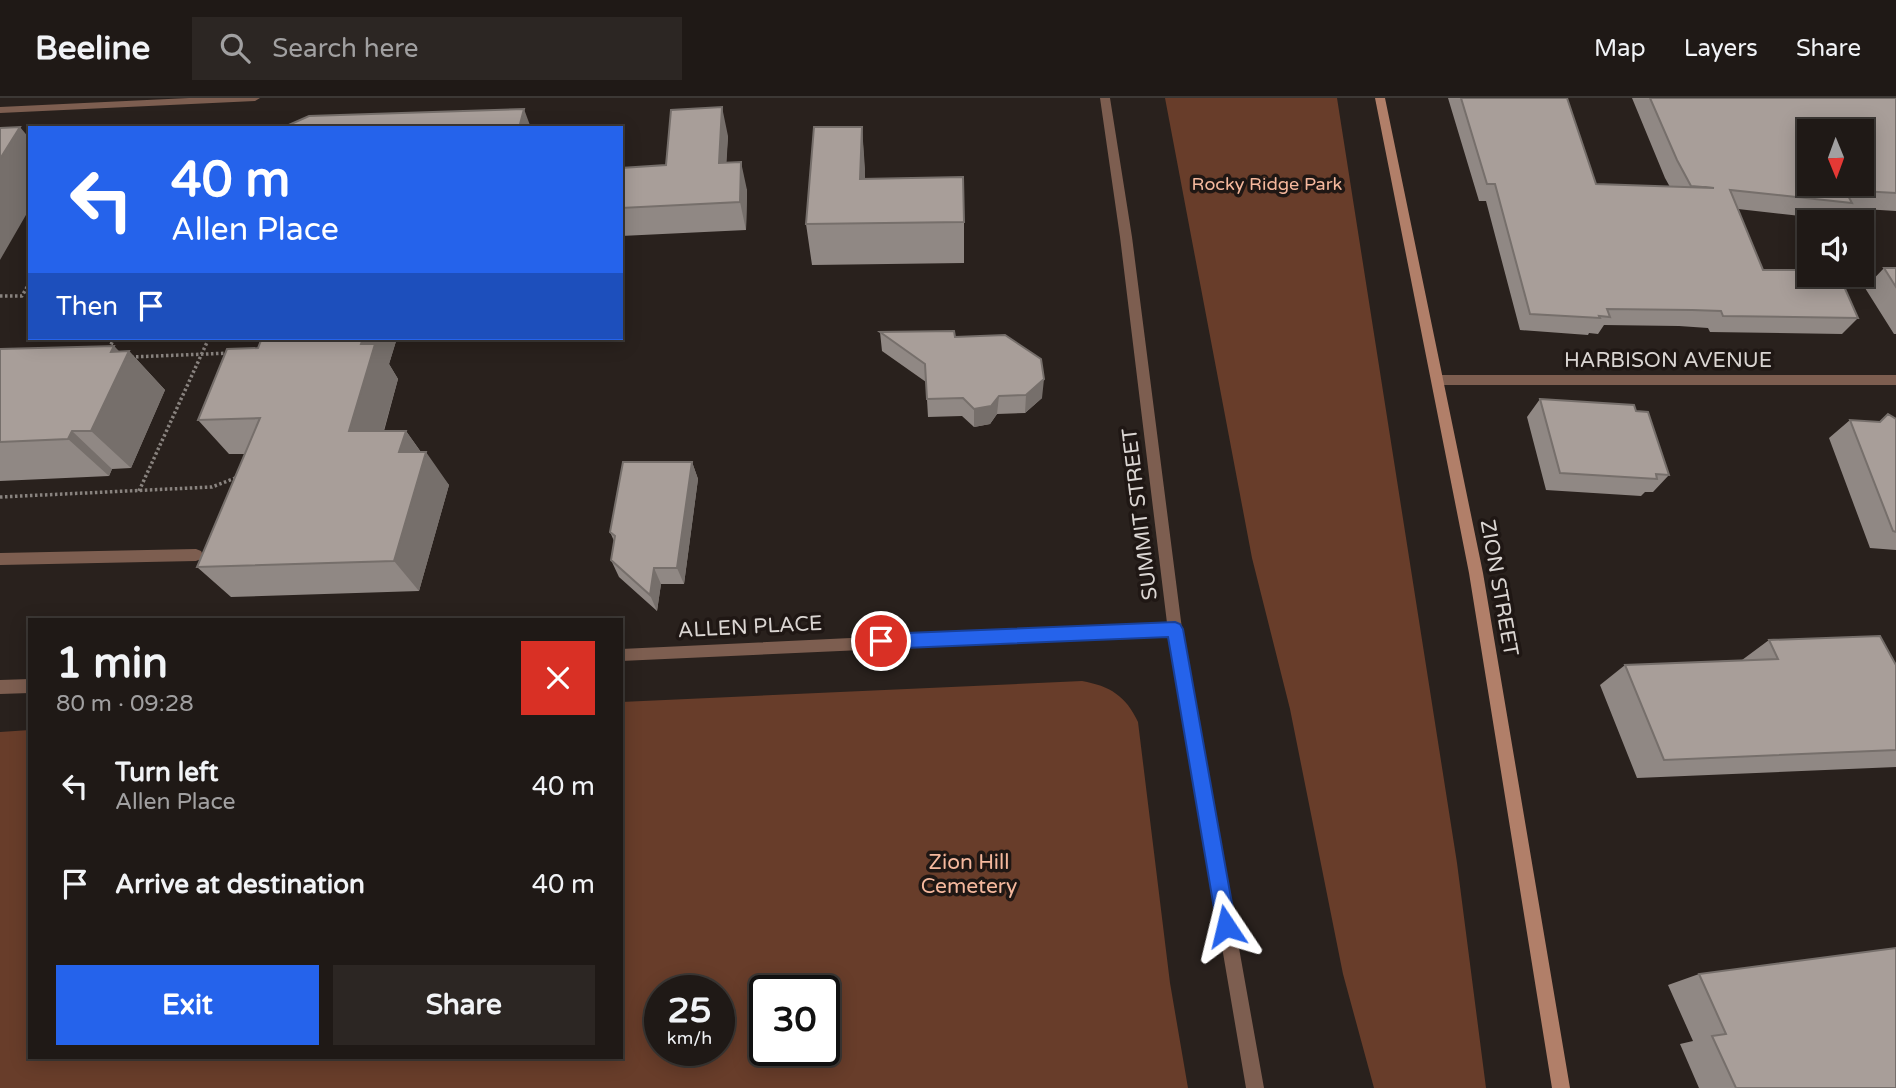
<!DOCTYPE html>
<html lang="en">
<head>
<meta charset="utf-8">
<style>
  :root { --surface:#1f1916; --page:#2c2623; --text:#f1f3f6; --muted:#a1a0a1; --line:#3c3835; --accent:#2563eb }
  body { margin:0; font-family:"Varela Round",sans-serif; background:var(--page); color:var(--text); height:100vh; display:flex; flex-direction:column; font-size:26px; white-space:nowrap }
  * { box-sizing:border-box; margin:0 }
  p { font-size:23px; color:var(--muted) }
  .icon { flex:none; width:38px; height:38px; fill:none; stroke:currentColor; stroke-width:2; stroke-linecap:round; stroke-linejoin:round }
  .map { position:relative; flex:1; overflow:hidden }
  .panel { position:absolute; left:28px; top:520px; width:595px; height:441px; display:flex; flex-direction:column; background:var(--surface); border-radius:0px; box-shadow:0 4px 18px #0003,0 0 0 2px var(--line) }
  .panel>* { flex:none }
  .guide { position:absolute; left:28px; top:28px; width:595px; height:214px; border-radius:0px; box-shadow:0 4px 18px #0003,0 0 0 2px var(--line); background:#2563eb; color:#fff; overflow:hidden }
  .needle { width:46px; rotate:179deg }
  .fabs { position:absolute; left:1797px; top:21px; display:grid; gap:14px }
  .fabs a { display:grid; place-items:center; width:77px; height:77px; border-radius:0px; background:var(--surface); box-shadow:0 4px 18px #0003,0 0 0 2px var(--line); font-size:35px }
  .speed { position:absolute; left:644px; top:877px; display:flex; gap:14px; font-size:35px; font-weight:700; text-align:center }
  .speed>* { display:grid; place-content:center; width:91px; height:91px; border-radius:50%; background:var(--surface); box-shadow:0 4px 18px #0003,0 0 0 2px var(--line); line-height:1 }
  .speed small { font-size:18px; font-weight:400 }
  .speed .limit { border:4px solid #111; border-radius:10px; background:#fff; color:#111 }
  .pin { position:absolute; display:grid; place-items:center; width:60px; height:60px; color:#fff; margin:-30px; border:4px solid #fff; border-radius:50%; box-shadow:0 2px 7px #0007 }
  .me { position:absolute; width:77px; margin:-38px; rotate:350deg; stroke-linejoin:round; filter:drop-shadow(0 0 5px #0008) }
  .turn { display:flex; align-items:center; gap:24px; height:147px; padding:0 28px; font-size:32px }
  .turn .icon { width:91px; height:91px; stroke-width:2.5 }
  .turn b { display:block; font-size:49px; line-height:60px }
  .then { display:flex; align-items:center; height:66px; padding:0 28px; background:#0003; gap:14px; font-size:26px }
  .round { display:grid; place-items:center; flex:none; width:74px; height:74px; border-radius:0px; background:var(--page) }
  .headline { display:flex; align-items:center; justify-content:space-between; height:119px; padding:0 28px }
  h1 { font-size:42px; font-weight:800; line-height:52px }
  .primary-button { display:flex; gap:14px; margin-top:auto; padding:14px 28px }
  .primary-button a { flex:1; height:80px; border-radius:0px; background:var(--accent); color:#fff; font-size:28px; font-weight:800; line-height:80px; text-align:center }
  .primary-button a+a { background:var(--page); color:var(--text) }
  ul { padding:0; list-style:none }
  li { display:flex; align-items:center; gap:21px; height:98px; padding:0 28px }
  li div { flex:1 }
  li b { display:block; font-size:26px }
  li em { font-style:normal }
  header { display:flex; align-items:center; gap:42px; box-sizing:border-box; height:98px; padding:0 35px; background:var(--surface); border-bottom:2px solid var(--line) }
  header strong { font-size:33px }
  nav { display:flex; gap:38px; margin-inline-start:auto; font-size:24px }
  .search { width:490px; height:63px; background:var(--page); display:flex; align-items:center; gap:18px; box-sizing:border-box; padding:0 24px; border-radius:0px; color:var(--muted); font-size:26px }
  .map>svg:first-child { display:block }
  .green { fill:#683d2a; fill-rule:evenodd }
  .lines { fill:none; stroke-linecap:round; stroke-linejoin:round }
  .path { stroke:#89837f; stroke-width:3.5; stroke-dasharray:2.5 2.5; stroke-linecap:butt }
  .lane { fill:#7d5e50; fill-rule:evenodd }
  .street { fill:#7d5e50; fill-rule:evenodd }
  .secondary { fill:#b17f69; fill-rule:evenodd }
  .wall { fill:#908884 }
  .shaded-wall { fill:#766f6b }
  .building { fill:#a89e99; stroke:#766f6b; stroke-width:2; fill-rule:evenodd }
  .route { fill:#2563eb; stroke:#184099; stroke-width:2 }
  .labels { text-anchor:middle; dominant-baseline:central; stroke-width:7; stroke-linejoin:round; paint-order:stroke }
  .far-park-label { font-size:18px; fill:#f5b89d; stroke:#1f1714 }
  .street-label { font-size:21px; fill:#dad5d2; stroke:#1f1714 }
  .park-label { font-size:21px; fill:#f5b89d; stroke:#1f1714 }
</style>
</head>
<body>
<header>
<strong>Beeline</strong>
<div class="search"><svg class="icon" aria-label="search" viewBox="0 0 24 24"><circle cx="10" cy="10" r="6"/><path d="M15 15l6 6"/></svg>Search here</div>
<nav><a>Map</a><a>Layers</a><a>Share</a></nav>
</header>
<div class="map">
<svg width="1896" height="990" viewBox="0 0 1896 990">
  <rect width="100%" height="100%" fill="#29211d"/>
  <path class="green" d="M1165,0H1337L1457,765L1486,990H1374L1343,876L1290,611L1252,460Z
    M1082,583C1110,588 1126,598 1138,624L1170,885L1188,990H0V634L30,632V959H621V604ZM660,892H719V952H660ZM765,892H824V952H765Z"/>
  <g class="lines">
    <path class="path" d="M0,198H22L30,184
      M109,251L114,240
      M131,259L231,255
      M139,393L209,240
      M0,399L212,389L238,379"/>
    <path class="lane" d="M196,451L201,453L203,457L201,461L196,463L0,467V455Z"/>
    <path class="street" d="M189,0H260L255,3L0,15V9Z
      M1100,0H1110L1132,139L1182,531L1264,990H1246L1169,538L621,563V551L1167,525L1120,139Z
      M1439,277H1896V287H1439L1433,282Z
      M30,581V595L0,596V582Z"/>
    <path class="secondary" d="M1375,0H1385L1483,475L1570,990H1552L1469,475Z"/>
  </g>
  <path class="wall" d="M1448,0H1567L1596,86L1670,89L1665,80L1632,0H1896V113L1848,110L1837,122L1738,111L1763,172L1858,220L1842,236L1710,234L1708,230L1679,228L1604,227L1598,236L1589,235L1588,237L1520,232L1486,103H1479Z
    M862,29L865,81L964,124V165L812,167L806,126Z
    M728,38L726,64L747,92L746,132L621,138V70L666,67Z
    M1884,170H1896V236H1894L1865,190Z
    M880,234L955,239L1042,300L1025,315L997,316L990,326L974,329L962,318L928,319L926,284L882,253Z
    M262,240H397L389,266L398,281L384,333H406L421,354L449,387L419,493L231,499L197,469L245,356H229L198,322L258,250Z
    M114,248L119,254L129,253L165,292L131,370L112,371L109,378L0,383V251Z
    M1540,301L1636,313L1669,377L1653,394H1645L1641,398L1546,392L1527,319Z
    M1888,316L1896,321V452L1870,450L1829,340L1850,322L1879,324Z
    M692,364L698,381L684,486H661L657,513L619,479L611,462L614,443L610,434Z
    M1769,542L1896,567V669L1637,680L1600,587L1625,567L1742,562Z
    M1699,876L1896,990H1699L1680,946L1693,943L1668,887Z"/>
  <path class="shaded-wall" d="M722,9L728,38L725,93L719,65Z
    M524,11L531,30H519Z
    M20,29L30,41V110L0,162V61Z
    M862,29L865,71L864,122L860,81Z
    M741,64L747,92L746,132L740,104Z
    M363,240H397L389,266L398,281L374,367L349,333L361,246Z
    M114,248L126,260L129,253L165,292L131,370L91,333L111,254Z
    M1044,281L1042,300L1025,315L1026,297Z
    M999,298L997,316L990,326L974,329V311Z
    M72,333L112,371L109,378L68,341Z
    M406,333L425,360L426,354L449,387L419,493L394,463L399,354Z
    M692,364L698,381L684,486L677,470Z
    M654,470L661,486L657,513L650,497Z"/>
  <path class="building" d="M1461,0H1567L1596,86L1714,90L1691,88L1677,62L1650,0H1896V95L1845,92L1852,105L1730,92L1763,172H1810V177H1839L1858,220L1723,218L1721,213L1692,212L1607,211L1610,219L1599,218L1600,220L1530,216L1495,86H1487ZM1810,33H1862V86H1810Z
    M722,9L719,65L741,64L740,104L621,110V70L666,67L671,12Z
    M524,11L519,30H282L309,18Z
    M20,29L0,61V30Z
    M814,29H862L860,81L963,79L964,124L806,126Z
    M1884,170H1896V189Z
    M954,233L955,239L1005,237L1041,261L1044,281L1026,297L999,298L991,308L974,311L963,300L927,301L925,266L880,234Z
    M262,240H363L361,246H375L349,333H406L399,354H426L394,463L197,469L260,320L198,322L227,251L258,250Z
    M114,248L111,254L129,253L91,333H72L68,341L0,344V251Z
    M1540,301L1634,307L1636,313L1648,314L1669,377L1656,376L1657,381L1560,375Z
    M1888,316L1896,321V434L1893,433L1850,322L1880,324Z
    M623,364H692L677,470H654L650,497L611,462L615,438L610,434Z
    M1880,538L1896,567V652L1664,662L1625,567L1778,561L1769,542Z
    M1896,850V990H1736L1712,938L1726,936L1699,876Z"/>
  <path class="route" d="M1175,524L1180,526L1183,531L1236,828L1233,835L1226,838L1220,835L1217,828L1168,539L881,551L875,548L872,543L875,538L881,536Z"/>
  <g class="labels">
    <g class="far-park-label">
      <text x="1267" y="86">Rocky Ridge Park</text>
    </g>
    <g class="street-label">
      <text x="1668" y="262">HARBISON AVENUE</text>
      <text transform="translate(1140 416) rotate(-97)">SUMMIT STREET</text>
      <text transform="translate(1499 490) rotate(80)">ZION STREET</text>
      <text transform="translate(750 529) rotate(-3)">ALLEN PLACE</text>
    </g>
    <g class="park-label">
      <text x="969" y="764">Zion Hill<tspan x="969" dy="24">Cemetery</tspan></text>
    </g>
  </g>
</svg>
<div class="fabs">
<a><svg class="needle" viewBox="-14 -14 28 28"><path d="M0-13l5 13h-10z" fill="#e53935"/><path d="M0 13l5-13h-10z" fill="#a1a0a1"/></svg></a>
<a><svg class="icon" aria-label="sound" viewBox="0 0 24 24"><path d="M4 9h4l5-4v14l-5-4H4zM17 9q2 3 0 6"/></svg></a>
</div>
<div class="speed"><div>25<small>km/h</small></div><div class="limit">30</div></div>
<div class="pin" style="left:881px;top:543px;background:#d93025"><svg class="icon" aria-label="arrive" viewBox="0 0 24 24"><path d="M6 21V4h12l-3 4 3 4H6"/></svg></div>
<svg class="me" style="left:1226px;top:828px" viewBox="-20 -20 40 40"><path d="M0-17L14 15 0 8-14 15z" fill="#2563eb" stroke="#fff" stroke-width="4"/></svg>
<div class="guide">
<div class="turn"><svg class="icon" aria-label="left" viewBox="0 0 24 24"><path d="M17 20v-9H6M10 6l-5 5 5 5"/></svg><div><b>40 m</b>Allen Place</div></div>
<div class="then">Then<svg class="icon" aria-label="arrive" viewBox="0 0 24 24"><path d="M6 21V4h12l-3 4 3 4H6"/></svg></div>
</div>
<section class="panel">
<div class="headline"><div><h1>1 min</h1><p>80 m · 09:28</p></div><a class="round" style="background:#d93025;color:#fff"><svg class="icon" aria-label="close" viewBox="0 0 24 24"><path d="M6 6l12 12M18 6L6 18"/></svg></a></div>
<ul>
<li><svg class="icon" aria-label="left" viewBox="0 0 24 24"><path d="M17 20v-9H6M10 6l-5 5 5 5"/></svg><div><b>Turn left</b><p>Allen Place</p></div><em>40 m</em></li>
<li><svg class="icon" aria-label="arrive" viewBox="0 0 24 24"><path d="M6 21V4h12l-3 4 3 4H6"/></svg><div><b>Arrive at destination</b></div><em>40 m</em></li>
</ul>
<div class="primary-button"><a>Exit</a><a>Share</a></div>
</section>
</div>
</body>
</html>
